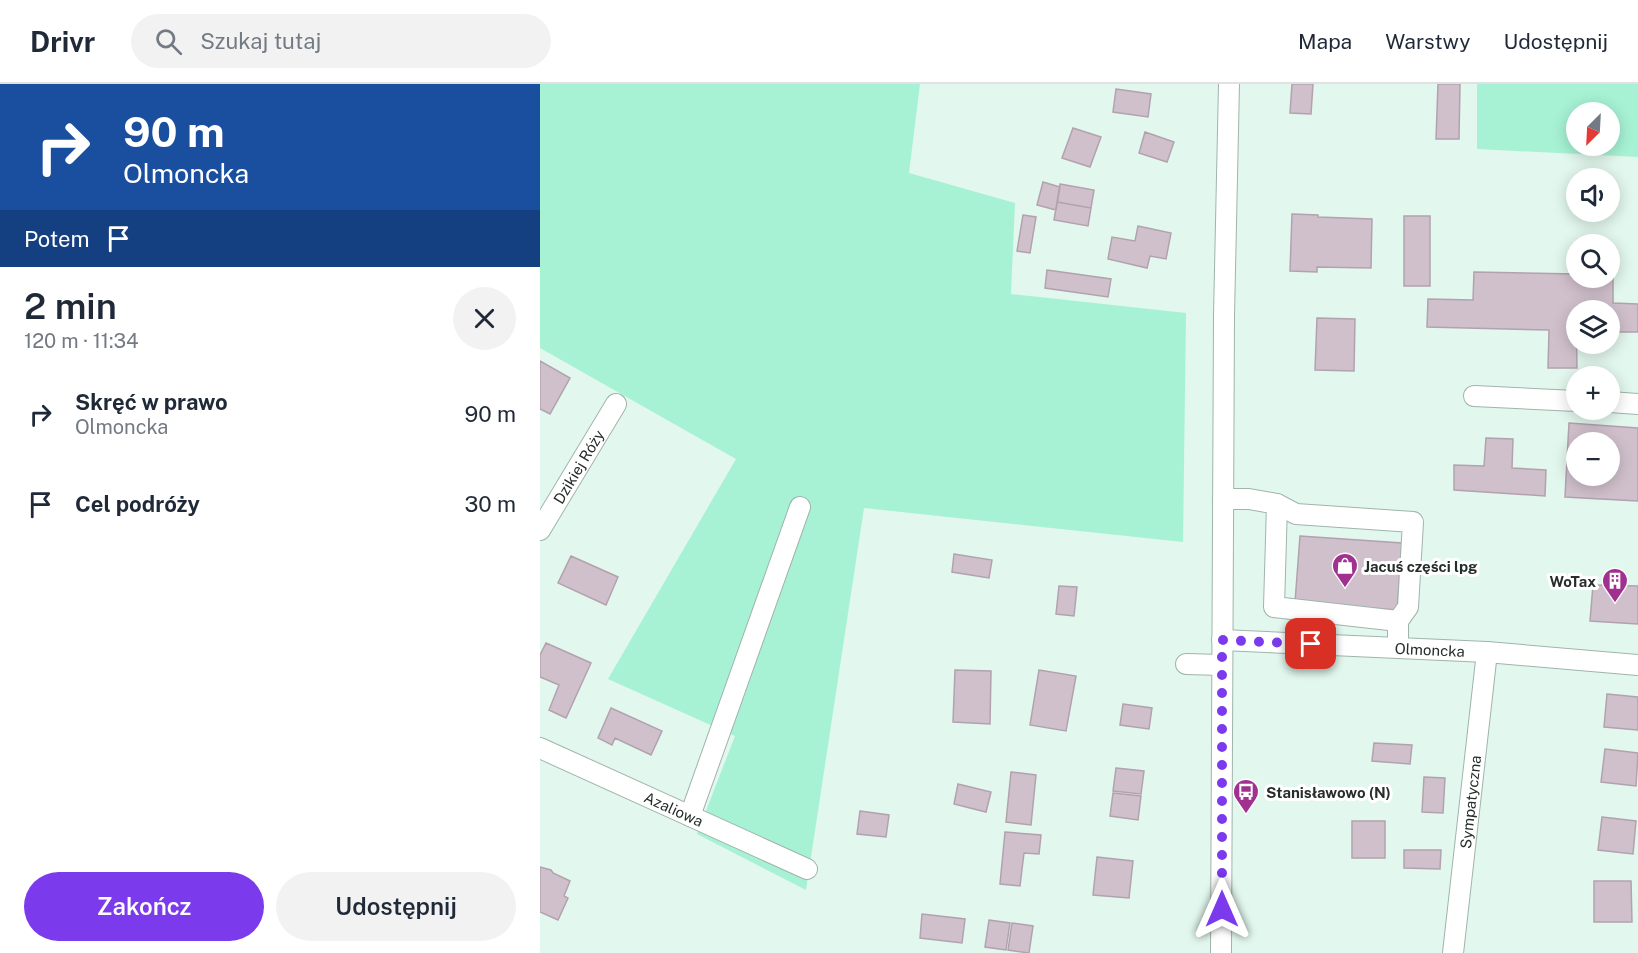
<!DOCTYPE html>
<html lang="pl">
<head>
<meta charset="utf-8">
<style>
  :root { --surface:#fff; --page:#f2f2f3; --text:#1f2937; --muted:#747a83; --line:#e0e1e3; --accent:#7c3aed }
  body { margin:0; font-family:"Public Sans",sans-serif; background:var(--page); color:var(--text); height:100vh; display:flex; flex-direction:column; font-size:22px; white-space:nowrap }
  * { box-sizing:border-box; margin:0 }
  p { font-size:20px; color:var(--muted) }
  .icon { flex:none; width:33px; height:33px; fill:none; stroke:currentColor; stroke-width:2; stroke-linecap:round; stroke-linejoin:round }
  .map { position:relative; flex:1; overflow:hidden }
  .side { display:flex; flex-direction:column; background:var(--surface); width:540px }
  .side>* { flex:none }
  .hud { background:#1a4fa0; color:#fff; overflow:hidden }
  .needle { width:39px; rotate:204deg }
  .fabs { position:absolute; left:1026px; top:18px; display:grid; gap:12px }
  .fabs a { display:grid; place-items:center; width:54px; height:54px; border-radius:50%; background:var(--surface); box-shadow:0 3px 15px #0003; font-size:30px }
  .pin { position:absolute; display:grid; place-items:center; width:51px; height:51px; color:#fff; margin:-26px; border-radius:12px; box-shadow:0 3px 9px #0006 }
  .me { position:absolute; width:66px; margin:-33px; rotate:0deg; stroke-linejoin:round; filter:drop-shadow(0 0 4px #0008) }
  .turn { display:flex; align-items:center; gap:21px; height:126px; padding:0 24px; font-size:27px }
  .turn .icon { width:78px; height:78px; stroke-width:2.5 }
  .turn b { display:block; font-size:42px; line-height:51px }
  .then { display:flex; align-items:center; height:57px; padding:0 24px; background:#0003; gap:12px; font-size:22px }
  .round { display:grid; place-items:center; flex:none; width:63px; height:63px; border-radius:32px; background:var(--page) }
  .head { display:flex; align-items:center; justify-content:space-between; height:102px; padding:0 24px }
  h1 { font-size:36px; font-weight:600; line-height:45px }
  .action { display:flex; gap:12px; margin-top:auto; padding:12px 24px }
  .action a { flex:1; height:69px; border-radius:36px; background:var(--accent); color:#fff; font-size:24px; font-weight:600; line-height:69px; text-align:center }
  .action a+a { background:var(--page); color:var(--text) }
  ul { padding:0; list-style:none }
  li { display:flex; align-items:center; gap:18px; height:90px; padding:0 24px }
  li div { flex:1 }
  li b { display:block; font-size:22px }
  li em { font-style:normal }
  header { display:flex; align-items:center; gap:36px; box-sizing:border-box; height:84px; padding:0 30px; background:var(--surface); border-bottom:2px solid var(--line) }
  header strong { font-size:28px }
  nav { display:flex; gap:33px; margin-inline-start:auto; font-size:21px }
  .search { width:420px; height:54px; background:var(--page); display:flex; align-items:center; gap:15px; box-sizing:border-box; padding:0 21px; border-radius:33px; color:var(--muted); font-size:22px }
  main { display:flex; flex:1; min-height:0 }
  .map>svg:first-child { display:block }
  .green { fill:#a7f2d4; fill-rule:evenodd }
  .building { fill:#d0c0cc; stroke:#b2a2ae; stroke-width:1.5; fill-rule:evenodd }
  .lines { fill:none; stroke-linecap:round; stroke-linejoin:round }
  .minor-casing { stroke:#a0b4ac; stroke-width:22 }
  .minor { stroke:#fff; stroke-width:20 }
  .route { stroke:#7c3aed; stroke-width:10; stroke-dasharray:0 18 }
  .labels { text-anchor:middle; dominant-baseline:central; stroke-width:6; stroke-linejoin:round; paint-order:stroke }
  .street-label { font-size:15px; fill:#262d2a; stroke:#fff }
  .poi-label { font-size:15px; font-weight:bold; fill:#262d2a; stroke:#fff; text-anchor:start }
</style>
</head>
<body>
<header>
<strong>Drivr</strong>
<div class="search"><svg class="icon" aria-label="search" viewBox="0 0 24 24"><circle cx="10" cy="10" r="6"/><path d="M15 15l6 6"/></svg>Szukaj tutaj</div>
<nav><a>Mapa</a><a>Warstwy</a><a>Udostępnij</a></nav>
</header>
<main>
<section class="side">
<div class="hud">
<div class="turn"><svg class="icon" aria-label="right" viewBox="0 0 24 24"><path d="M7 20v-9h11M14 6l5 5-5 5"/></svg><div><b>90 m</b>Olmoncka</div></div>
<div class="then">Potem<svg class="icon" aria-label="arrive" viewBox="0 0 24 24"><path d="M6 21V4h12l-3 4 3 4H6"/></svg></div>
</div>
<div class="head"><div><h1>2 min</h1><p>120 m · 11:34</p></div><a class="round"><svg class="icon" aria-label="close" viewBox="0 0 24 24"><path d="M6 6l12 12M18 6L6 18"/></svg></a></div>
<ul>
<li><svg class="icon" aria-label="right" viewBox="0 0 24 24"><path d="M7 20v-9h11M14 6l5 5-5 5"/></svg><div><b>Skręć w prawo</b><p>Olmoncka</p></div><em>90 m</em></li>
<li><svg class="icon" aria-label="arrive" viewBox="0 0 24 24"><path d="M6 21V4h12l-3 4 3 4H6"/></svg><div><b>Cel podróży</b></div><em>30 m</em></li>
</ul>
<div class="action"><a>Zakończ</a><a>Udostępnij</a></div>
</section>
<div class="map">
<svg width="1098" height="869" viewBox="0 0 1098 869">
  <rect width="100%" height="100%" fill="#e2f7ed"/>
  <path class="green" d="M0,0H380L369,89L475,119L471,210L646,229L643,458L324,424L266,806L157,750L195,652L68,595L196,375L0,264Z
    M937,0H1098V73L937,65ZM1036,28H1070V62H1036Z"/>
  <path class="building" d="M752,0H773L771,30L750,29Z
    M898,0H920L919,55H896Z
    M576,5L611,10L608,33L573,28Z
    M533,44L561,53L550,83L522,74Z
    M605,48L634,58L627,78L599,69Z
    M503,98L520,103L516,126L497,121Z
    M520,100L554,106L551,124L517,118Z
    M517,118L551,124L548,142L514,136Z
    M752,130L778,131V133L832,135L831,184L777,183V188L750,187Z
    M483,131L496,133L490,169L477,167Z
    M864,132H890V202H864Z
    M598,142L631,149L626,175L610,172L607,184L568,175L572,153L595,157Z
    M507,186L571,195L568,213L505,204Z
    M934,188L1036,190V194H1070V191H1073V219L1098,220V248H1070V226H1036L1037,284H1008L1009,246L887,243L888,215L933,216Z
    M777,234L815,235L814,287L775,286Z
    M0,277L30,294L10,330L0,325Z
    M1029,339L1098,344V417L1025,413ZM1036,358H1070V392H1036Z
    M946,354L973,355L972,384L1006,386L1005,412L914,406V381L944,382Z
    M760,452L862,459L857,526L755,518Z
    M414,470L452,476L449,494L412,488Z
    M31,472L78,493L66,521L18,499Z
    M1053,501L1098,502V540L1050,537Z
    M519,502L537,503L534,532L516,530Z
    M6,559L51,579L26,634L9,626L19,601L0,593V571Z
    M415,586L451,587L450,640L413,638Z
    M499,586L536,592L526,647L490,641Z
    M1067,610L1098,613V646L1064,643Z
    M583,620L612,624L609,645L580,641Z
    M71,624L122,647L111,671L75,654L72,661L58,654Z
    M834,659L872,661L870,680L832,677Z
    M1065,665L1098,669L1096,702L1061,698Z
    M576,684L604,687L601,710L573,707Z
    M471,688L496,691L491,741L466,738Z
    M884,693L905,694L903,729L882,728Z
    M418,700L451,708L446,728L414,720Z
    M573,709L601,712L598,736L570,732Z
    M320,727L349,731L346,753L317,750Z
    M1062,733L1096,737L1093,770L1058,766Z
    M812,737H845V774H812Z
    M465,748L501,751L499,770L484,769L480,802L460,800Z
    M864,766H901L900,785L864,784Z
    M557,773L593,777L589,814L553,811Z
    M0,783L11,786L13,789L30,797L24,812L28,814L18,836L0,828Z
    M1054,797H1091L1092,838H1054Z
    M382,830L425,835L422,859L380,854Z
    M449,836L470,839L466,866L445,863Z
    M472,839L493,842L489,869L468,866Z"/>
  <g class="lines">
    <defs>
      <g id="minor">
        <path d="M934,312L1036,317"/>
        <path d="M1070,318L1098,320"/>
        <path d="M683,415H709L737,420L756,430L873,438L868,523L858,537V564"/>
        <path d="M737,420L734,523L858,537"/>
        <path id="s1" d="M0,446L76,320"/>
        <path id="s2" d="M682,556L947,568L1098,581"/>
        <path d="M646,580L682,581"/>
        <path id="s3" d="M0,664L267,785"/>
        <path d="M150,732L260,423"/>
        <path d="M681,869L684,232L689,0"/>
        <path id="s4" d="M913,869L947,568"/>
      </g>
    </defs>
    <use href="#minor" class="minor-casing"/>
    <use href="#minor" class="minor"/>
  </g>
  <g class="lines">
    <path class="route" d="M682,825V556L771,560"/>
  </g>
  <defs>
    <symbol id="shop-pin" viewBox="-11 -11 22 30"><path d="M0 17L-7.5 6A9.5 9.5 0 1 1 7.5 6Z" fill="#a1318f" stroke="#fff"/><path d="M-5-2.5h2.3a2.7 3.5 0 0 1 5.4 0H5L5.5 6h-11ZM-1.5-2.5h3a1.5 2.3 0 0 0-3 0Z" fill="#fff"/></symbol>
    <symbol id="building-pin" viewBox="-11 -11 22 30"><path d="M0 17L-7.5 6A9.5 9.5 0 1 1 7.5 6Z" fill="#a1318f" stroke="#fff"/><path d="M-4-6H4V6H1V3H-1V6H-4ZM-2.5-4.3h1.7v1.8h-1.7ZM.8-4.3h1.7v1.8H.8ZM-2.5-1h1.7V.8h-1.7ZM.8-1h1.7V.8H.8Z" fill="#fff"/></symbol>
    <symbol id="bus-pin" viewBox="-11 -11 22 30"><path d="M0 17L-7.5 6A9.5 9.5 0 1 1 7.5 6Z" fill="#a1318f" stroke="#fff"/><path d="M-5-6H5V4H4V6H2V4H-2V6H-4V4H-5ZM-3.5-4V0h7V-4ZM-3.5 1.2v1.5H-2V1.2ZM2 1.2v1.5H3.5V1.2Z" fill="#fff"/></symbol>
  </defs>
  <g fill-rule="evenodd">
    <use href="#shop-pin" x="790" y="467" width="30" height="40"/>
    <use href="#building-pin" x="1060" y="482" width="30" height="40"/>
    <use href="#bus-pin" x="691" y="693" width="30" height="40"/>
  </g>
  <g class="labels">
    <g class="street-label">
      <text stroke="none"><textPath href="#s1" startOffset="74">Dzikiej Róży</textPath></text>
      <text stroke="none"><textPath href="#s2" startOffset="208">Olmoncka</textPath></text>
      <text stroke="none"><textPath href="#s4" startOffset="152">Sympatyczna</textPath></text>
      <text stroke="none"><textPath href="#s3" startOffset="147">Azaliowa</textPath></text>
    </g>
    <g class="poi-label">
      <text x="824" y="482">Jacuś części lpg</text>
      <text x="1056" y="497" text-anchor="end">WoTax</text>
      <text x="726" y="708">Stanisławowo (N)</text>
    </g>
  </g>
</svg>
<div class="fabs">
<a><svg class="needle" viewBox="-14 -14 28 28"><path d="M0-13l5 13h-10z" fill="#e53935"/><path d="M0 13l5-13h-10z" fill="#747a83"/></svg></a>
<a><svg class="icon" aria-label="sound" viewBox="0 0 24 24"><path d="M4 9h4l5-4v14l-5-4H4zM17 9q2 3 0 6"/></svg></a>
<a><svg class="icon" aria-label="search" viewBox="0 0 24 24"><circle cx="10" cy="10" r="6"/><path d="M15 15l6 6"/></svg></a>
<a><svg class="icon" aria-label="layers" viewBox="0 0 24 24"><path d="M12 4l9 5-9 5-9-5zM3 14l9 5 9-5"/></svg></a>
<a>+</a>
<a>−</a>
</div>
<div class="pin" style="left:771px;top:560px;background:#d93025"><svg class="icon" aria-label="arrive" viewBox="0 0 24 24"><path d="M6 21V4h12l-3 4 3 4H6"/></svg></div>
<svg class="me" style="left:682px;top:825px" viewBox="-20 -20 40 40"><path d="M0-17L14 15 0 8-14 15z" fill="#7c3aed" stroke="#fff" stroke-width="4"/></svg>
</div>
</main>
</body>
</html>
